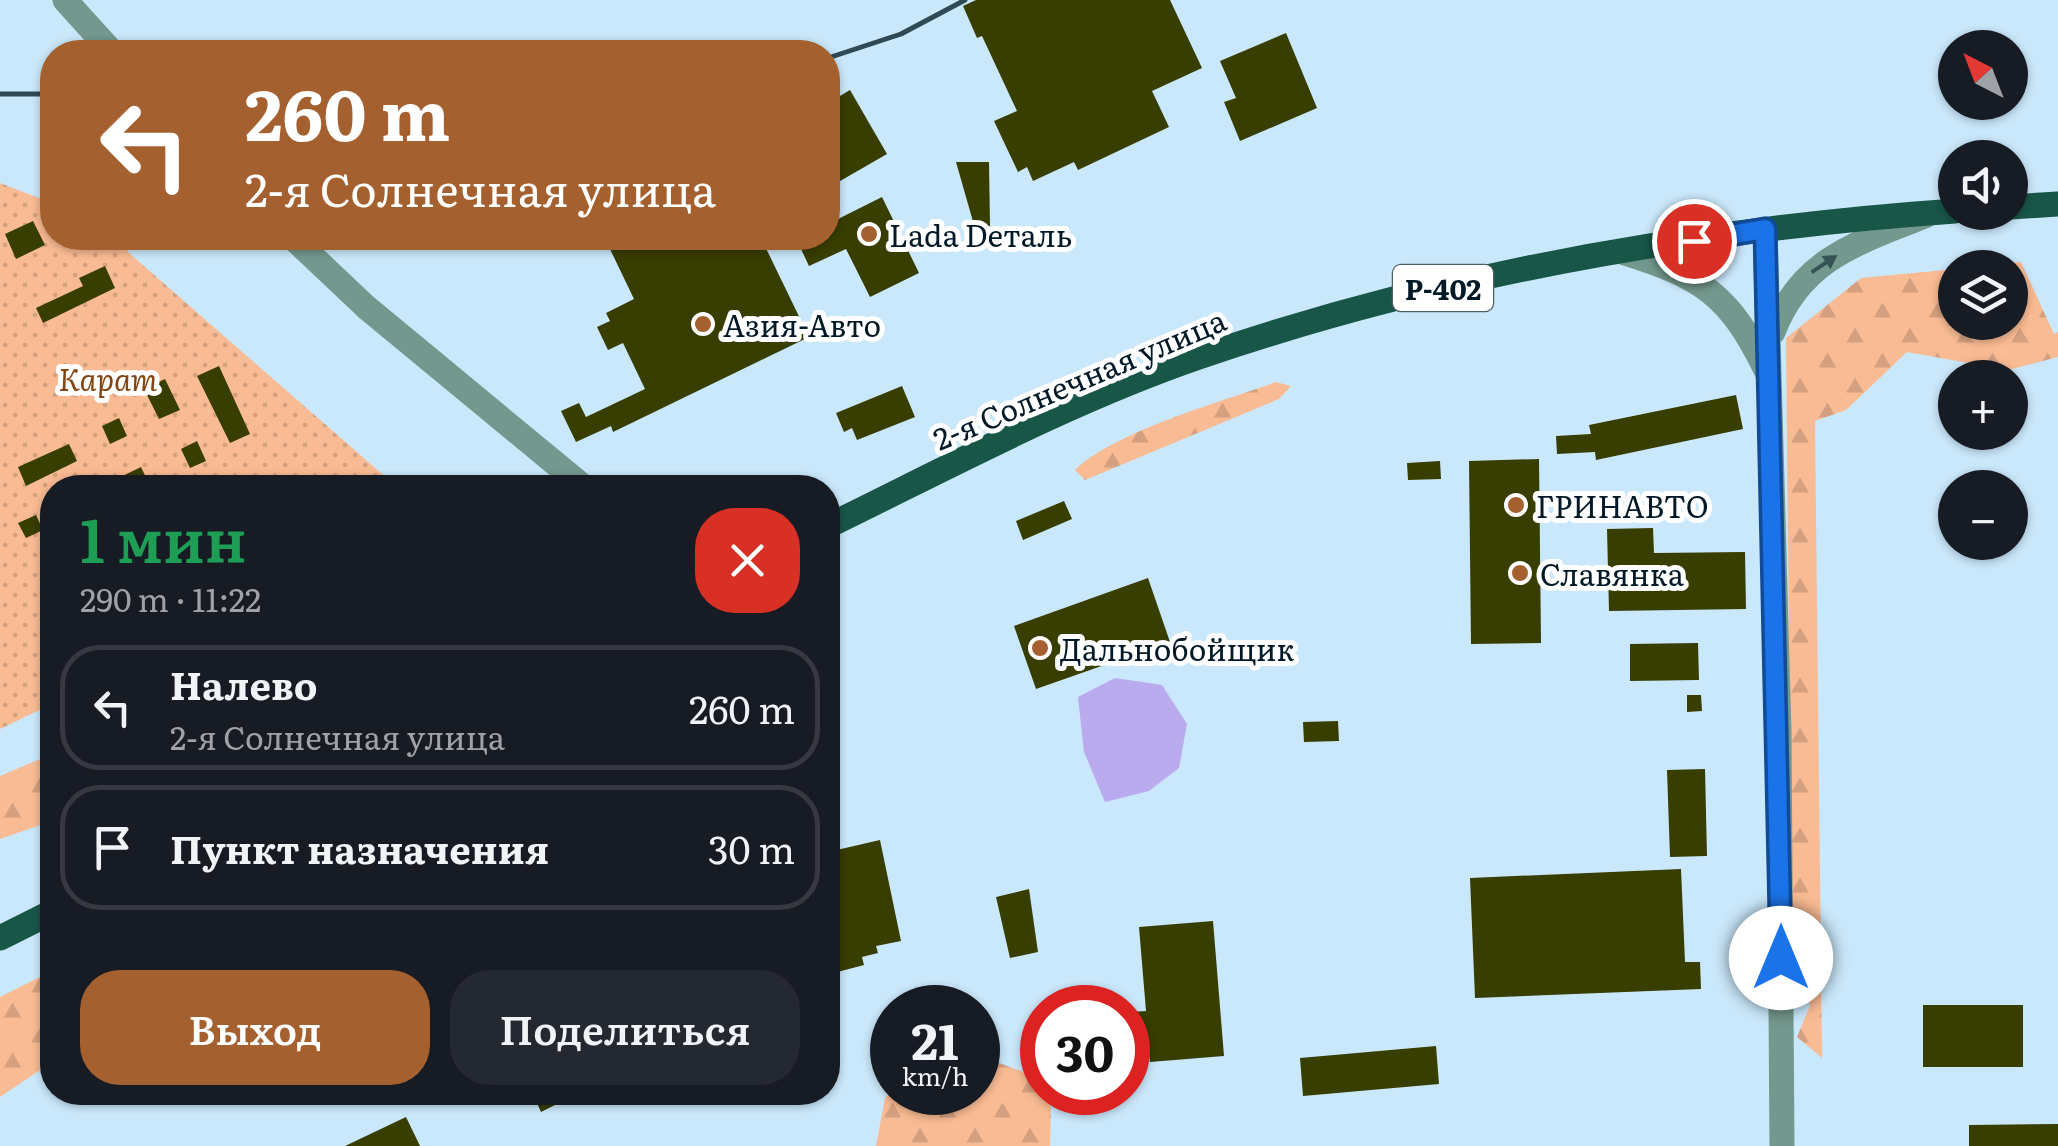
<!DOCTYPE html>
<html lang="ru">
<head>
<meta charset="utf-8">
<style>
  :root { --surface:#171b24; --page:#242831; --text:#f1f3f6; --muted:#9ea1a6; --line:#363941; --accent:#a4612f }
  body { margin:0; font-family:Literata,serif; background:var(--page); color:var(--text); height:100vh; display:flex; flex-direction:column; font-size:38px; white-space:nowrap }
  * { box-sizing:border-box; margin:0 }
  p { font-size:32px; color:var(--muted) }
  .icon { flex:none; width:55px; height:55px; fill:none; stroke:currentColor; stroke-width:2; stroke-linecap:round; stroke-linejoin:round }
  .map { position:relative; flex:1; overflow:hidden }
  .drawer { position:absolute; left:40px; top:475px; width:800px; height:630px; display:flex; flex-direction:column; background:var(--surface); border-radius:40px; box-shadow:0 2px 8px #0004 }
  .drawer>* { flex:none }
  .hud { position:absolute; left:40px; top:40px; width:800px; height:210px; border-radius:40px; box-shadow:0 2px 8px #0004; background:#a4612f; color:#fff; overflow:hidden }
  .needle { width:65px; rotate:318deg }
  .tools { position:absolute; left:1938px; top:30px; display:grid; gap:20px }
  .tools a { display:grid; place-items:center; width:90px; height:90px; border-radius:50%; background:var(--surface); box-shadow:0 2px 8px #0004; font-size:50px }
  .speed { position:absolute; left:870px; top:985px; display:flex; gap:20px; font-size:50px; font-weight:700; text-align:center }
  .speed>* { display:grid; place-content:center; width:130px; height:130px; border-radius:50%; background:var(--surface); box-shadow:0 2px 8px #0004; line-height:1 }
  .speed small { font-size:25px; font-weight:400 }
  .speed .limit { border:15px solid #d22; background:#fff; color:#111 }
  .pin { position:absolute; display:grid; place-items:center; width:85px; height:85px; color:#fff; margin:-42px; border:5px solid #fff; border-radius:50%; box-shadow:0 2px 10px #0007 }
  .me { position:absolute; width:110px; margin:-55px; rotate:0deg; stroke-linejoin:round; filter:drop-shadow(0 0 8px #0008) }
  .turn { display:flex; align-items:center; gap:35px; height:210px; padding:0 40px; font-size:45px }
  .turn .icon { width:130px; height:130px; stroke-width:2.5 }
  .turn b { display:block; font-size:70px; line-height:85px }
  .round { display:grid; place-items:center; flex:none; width:105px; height:105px; border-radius:40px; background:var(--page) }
  .headline { display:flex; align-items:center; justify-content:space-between; height:170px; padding:0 40px }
  h1 { font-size:60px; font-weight:600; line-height:75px; color:#1e9e55 }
  .button { display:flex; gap:20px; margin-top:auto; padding:20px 40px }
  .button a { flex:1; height:115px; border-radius:40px; background:var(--accent); color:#fff; font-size:40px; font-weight:600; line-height:115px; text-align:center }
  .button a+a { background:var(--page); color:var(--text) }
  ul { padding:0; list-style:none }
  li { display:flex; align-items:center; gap:30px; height:125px; margin:0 20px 15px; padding:0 20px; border:5px solid var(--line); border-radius:40px }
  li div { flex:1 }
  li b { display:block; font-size:38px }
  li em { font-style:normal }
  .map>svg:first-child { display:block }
  .forest { fill:url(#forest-firs) }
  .park { fill:url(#park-dots) }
  .water { fill:#baaaee }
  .building { fill:#383d00 }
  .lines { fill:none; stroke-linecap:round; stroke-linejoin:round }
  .minor { stroke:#73988d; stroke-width:25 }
  .major { stroke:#185648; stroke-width:25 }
  .rail { stroke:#304957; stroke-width:5 }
  .oneway { fill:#355355 }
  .route-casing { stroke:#114b97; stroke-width:25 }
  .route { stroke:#1a73e8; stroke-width:18 }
  .poi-dot { fill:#a4612f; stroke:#fff; stroke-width:4 }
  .labels { text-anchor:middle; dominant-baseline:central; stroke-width:10; stroke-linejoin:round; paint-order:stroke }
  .shield { fill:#fff; stroke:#4e5f68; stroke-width:2.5 }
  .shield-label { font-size:28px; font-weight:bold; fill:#021a27 }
  .poi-label { font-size:30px; fill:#021a27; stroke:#fff; text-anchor:start }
  .park-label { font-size:30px; font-style:italic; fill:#824614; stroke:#fff }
  .street-label { font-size:30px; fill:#021a27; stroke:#fff }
</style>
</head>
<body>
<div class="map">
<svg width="2058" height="1146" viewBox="0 0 2058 1146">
  <defs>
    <pattern id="forest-firs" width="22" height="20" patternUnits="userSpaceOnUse" patternTransform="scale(2.5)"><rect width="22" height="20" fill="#f9bb93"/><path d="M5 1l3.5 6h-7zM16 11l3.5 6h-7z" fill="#d4a07f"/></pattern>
    <pattern id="park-dots" width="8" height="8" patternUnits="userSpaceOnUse" patternTransform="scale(2.5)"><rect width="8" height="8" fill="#f9bb93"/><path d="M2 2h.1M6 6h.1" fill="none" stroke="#d4a07f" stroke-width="1.8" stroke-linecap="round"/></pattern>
  </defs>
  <rect width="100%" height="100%" fill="#cae8fb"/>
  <path class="forest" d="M2021,262L2054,334L2058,332V357L2008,370L1907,352L1846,410L1815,421L1822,1058L1797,1037L1810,1006L1792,957L1786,338L1861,278L1955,269V322H2010V268L1969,267Z
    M1276,382L1291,386L1279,399L1085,480L1075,470C1115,431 1221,402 1276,382Z
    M52,754V821L0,839V776Z
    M52,971V1062L0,1097V997Z
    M978,1055L1042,1079L1051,1108L1050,1146H876L885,1098L892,1091L978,1092Z"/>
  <path class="park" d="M0,183L52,203V238H121L129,253L397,487L52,488V704L0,729Z"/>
  <path class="water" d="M1115,678L1162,685L1187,724L1179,768L1149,791L1105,802L1084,752L1078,697Z"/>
  <path class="building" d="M976,0H1170L1202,68L1152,91L1169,127L1078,170L1074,162L1033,181L1027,167L1018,172L994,121L1017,111L982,36L977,38L963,6Z
    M1286,33L1317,108L1240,141L1224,102L1236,98L1220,61Z
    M850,90L887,154L828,188V103Z
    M956,162H989L990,226L974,225Z
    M882,197L919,273L870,297L846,249L809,266L801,249L828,238V224Z
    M33,221L45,245L16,259L5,234Z
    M629,238H761L809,337L613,432L611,426L576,442L561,411L579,403L586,417L645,389L623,343L608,350L597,327L610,321L606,313L634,299L609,247Z
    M105,266L115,288L43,323L36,308L83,286L79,278Z
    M219,366L250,434L230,443L197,376Z
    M165,379L180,410L159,419L144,389Z
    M902,386L915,417L857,440L852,428L844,432L836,413Z
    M1736,395L1743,429L1596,460L1595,452L1557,454L1556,436L1591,434L1589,425Z
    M119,418L127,436L110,444L102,426Z
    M197,441L206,461L190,468L181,449Z
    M69,444L77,461L26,486L18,467Z
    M1539,459L1541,643L1471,644L1469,461Z
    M1440,461L1441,479L1408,480L1407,463Z
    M141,467L151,488H98Z
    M1064,501L1072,519L1023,540L1016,521Z
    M36,515L43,530L26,538L18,523Z
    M1653,528L1654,553L1745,552L1746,609L1609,611L1607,529Z
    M1148,578L1170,642L1036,689L1014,626Z
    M1698,643L1699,680L1630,681V644Z
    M1687,695H1701L1702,711L1687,712Z
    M1338,721L1339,741L1304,742L1303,722Z
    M1705,769L1707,856L1670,857L1667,770Z
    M880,840L901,941L876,946L878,953L862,957L864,965L830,974L828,852Z
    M1681,869L1685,962H1700L1701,989L1475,998L1470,878Z
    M1029,889L1038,952L1010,958L996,897Z
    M1213,921L1224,1056L1150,1062L1148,1044L1135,1045L1132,1012L1146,1011L1139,927Z
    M1923,1005H2023V1067H1923Z
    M1436,1046L1439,1084L1303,1096L1300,1058Z
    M532,1092H581L541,1112Z
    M406,1117L420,1146H345Z
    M2058,1124V1146H1969V1125Z"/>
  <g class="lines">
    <path class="minor" d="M65,0L112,52
      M1765,229L1779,734L1782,1146
      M293,238L366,307L585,488
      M1622,252C1702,277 1729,294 1766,370
      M1773,332C1801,259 1857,243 1925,216"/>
    <path class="major" d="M2010,207L2058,204
      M828,526C949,467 1071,401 1199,357C1441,274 1701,229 1955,211
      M0,938L52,912"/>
    <path class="rail" d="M828,58L901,34L965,0
      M0,94H52"/>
  </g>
  <defs><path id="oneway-solid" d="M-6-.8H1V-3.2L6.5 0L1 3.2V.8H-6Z" transform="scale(2.5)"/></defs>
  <use class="oneway" href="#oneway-solid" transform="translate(1824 264) rotate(-34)"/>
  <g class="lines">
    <defs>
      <path id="route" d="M1694,241L1765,229L1781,958"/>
    </defs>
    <use href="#route" class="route-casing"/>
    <use href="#route" class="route"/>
  </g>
  <g class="poi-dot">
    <circle cx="869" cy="234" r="10"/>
    <circle cx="703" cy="324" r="10"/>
    <circle cx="1516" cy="505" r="10"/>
    <circle cx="1520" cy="573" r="10"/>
    <circle cx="1040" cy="648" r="10"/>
  </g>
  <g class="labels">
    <rect class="shield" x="1393" y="265" width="100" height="46" rx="8"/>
    <g class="shield-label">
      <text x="1443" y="288">Р-402</text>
    </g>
    <g class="poi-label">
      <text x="889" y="234">Lada Dеталь</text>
      <text x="723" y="324">Азия-Авто</text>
      <text x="1536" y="505">ГРИНАВТО</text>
      <text x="1540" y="573">Славянка</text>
      <text x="1060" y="648">Дальнобойщик</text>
    </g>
    <g class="park-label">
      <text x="108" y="378">Карат</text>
    </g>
    <g class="street-label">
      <text transform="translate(1079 378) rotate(-23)">2-я Солнечная улица</text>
    </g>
  </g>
</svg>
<div class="tools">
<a><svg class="needle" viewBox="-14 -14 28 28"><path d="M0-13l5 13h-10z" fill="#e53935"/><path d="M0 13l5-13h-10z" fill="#9ea1a6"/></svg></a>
<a><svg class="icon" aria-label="sound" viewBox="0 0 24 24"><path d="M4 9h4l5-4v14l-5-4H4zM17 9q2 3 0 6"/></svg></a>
<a><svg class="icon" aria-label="layers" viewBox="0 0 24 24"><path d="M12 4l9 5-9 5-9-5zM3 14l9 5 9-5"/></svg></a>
<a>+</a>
<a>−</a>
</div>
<div class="speed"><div>21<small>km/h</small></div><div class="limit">30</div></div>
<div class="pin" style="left:1694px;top:241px;background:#d93025"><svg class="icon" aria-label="arrive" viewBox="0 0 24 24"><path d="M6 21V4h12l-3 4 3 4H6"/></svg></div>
<svg class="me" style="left:1781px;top:958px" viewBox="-20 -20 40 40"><circle r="19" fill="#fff"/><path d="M0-13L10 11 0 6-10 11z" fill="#1a73e8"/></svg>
<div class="hud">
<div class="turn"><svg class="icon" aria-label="left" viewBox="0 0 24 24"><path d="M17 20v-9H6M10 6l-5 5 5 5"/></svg><div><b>260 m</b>2-я Солнечная улица</div></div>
</div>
<section class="drawer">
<div class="headline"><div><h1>1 мин</h1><p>290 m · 11:22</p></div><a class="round" style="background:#d93025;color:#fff"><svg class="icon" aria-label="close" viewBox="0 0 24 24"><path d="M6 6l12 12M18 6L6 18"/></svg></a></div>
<ul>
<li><svg class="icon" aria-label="left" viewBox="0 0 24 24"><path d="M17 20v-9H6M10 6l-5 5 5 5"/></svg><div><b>Налево</b><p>2-я Солнечная улица</p></div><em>260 m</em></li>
<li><svg class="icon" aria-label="arrive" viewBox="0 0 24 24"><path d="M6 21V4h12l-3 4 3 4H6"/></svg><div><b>Пункт назначения</b></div><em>30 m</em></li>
</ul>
<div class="button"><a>Выход</a><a>Поделиться</a></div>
</section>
</div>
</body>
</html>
